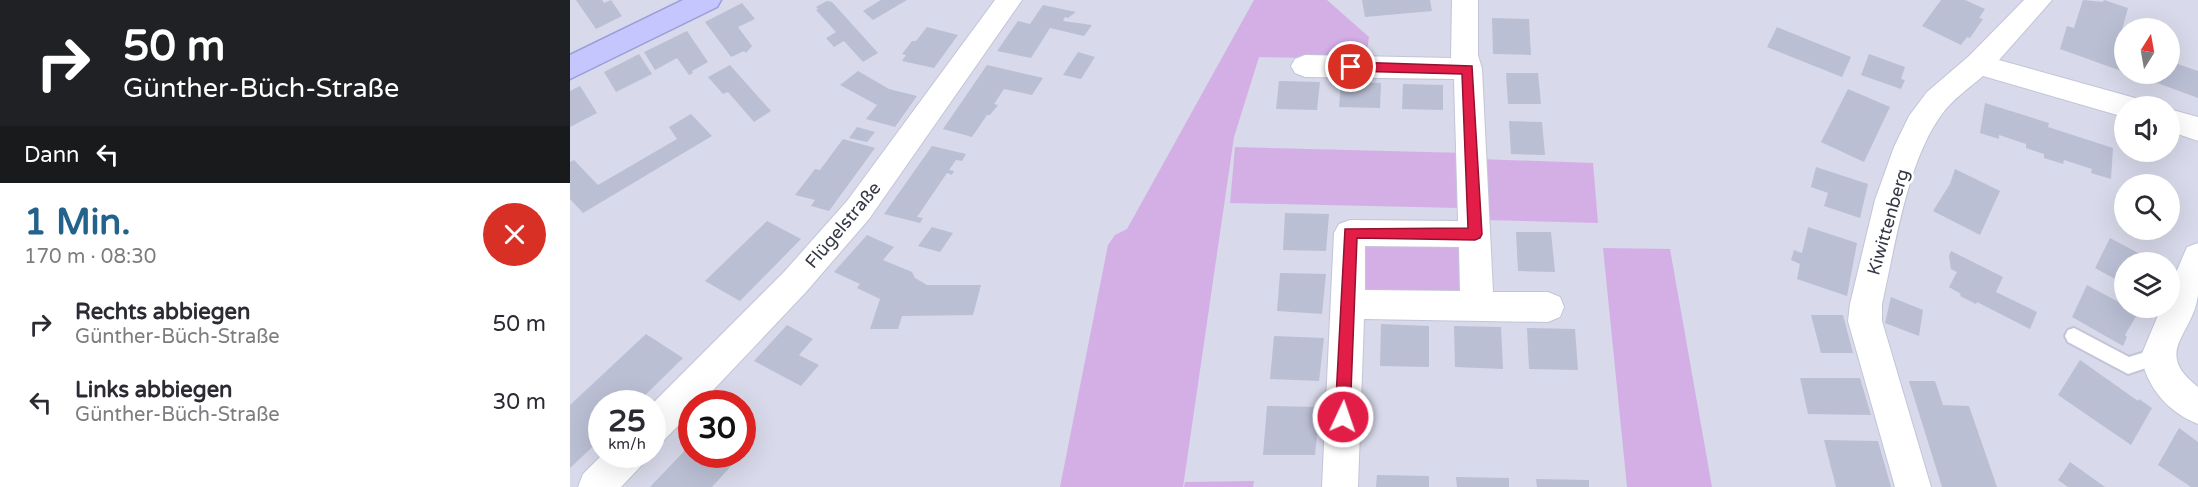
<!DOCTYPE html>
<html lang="de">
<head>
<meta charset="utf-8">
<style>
  :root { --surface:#fff; --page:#f7f7f7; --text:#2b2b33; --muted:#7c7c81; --accent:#23628a }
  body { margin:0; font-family:"Varela Round",sans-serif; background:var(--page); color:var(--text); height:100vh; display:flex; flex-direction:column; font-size:22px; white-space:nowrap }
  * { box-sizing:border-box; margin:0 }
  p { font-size:20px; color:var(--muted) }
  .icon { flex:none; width:33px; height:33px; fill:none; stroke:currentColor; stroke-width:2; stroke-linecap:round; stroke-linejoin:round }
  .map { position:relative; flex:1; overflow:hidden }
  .details { display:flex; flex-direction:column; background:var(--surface); width:570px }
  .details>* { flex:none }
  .top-card { background:#202124; color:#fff; overflow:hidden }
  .needle { width:39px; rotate:11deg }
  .tools { position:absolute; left:1544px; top:18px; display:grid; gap:12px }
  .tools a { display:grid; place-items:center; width:66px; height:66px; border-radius:50%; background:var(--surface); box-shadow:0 6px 24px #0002; font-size:30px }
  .speed { position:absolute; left:18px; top:390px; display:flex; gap:12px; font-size:30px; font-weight:700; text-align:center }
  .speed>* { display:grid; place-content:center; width:78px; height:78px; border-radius:50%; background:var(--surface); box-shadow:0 6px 24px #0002; line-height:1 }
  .speed small { font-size:15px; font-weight:400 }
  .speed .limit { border:9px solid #d22; background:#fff; color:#111 }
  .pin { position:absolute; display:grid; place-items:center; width:51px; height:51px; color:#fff; margin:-26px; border:3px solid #fff; border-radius:50%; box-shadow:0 2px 6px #0007 }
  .me { position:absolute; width:66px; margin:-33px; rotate:3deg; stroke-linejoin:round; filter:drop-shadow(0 0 4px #0008) }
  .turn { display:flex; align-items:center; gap:21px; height:126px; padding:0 24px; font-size:27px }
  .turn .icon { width:78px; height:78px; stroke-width:2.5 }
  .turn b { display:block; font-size:42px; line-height:51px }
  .then { display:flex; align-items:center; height:57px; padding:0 24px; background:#0003; gap:12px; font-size:22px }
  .round { display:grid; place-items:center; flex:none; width:63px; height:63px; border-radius:32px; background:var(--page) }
  .head { display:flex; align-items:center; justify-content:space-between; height:102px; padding:0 24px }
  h1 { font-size:36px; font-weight:700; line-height:45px; color:var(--accent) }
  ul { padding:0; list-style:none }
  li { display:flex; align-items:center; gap:18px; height:78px; padding:0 24px }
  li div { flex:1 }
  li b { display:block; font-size:22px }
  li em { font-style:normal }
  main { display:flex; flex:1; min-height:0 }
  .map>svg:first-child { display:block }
  .residential { fill:#d8d9ea; fill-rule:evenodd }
  .green { fill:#d4afe6 }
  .building { fill:#bbbfd4 }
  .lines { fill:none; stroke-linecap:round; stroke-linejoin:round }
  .lane-casing { stroke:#c2c5d8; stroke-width:4 }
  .street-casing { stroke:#c2c5d8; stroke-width:2 }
  .secondary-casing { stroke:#9a9dd8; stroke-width:3 }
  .lane { fill:#fff; fill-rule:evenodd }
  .street { fill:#fff; fill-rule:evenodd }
  .secondary { fill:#c4c6fd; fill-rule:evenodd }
  .route { fill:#e11d48; stroke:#92132f; stroke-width:1.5 }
  .labels { text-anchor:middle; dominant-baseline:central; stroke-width:5; stroke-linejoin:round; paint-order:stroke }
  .street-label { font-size:18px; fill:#353845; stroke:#fff }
</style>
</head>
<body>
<main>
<section class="details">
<div class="top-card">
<div class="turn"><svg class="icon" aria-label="right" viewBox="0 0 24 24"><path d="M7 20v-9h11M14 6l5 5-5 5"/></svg><div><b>50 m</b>Günther-Büch-Straße</div></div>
<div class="then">Dann<svg class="icon" aria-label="left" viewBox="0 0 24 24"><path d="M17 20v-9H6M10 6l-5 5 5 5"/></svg></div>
</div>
<div class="head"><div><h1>1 Min.</h1><p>170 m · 08:30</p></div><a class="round" style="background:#d93025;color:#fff"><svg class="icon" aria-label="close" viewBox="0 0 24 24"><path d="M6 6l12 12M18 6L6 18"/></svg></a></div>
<ul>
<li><svg class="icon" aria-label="right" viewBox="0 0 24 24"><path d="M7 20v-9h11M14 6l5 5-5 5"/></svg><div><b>Rechts abbiegen</b><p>Günther-Büch-Straße</p></div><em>50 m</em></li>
<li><svg class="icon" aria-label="left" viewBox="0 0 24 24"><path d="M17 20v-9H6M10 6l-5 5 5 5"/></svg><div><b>Links abbiegen</b><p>Günther-Büch-Straße</p></div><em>30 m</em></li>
</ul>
</section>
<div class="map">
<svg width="1628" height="487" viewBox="0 0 1628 487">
  <rect width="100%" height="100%" fill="#e5e7f2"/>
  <path class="residential" d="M0,0H1628V487H0ZM1554,28H1599V74H1554ZM1554,106H1599V152H1554ZM1554,184H1599V230H1554ZM1554,262H1599V308H1554ZM32,404H82V454H32ZM122,404H172V454H122Z"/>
  <path class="green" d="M684,0H757L799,37L796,59L689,57L664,137L613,487H490L538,245L545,235L557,229Z
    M665,147L895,153L890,208L660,203Z
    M909,159L1023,163L1028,223L913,220Z
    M795,242L885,244L894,248V292L793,294L789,250Z
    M1033,248L1100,249L1142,487H1057Z
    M684,481L683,487H614L615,482Z"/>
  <path class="building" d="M6,0H32L34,3L41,0L52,16L26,29Z
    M311,0H337L303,20L293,11Z
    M792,0H860L862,11L795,17Z
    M1371,0H1395L1415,9L1409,18L1413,19L1400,38L1397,37L1391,45L1352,26Z
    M1513,0L1533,2L1534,0L1558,8L1548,44L1554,46V72L1490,49L1497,26L1504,28Z
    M257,1L262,2L308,53L293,62L274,41L264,47L256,38L266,32L246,10L248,9L246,7Z
    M172,3L185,19L168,27L182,46L176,53L174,51L161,57L135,22Z
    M473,5L506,12L498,18L495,17L493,21L522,25L514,36L480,28L461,58L427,51L448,21L460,24Z
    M922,18L959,19L961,55L923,54Z
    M357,27L388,35L364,68L332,61L336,55L332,54L342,41H346Z
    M1207,27L1281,57L1272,77L1197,47Z
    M117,31L138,62L122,71L123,73L119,75L107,58L85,70L74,52Z
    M508,52L525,57L511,79L493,75Z
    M69,54L82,74L46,92L34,72Z
    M1299,54L1335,67L1331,79L1335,80L1331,89L1291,75Z
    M1599,61L1628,71V98L1582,81L1583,74H1599Z
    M160,65L175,82L201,111L184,122L158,92L153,94L138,77Z
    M417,65L473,78L462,95L434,89L424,104L428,105L420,115H417L402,137L373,129Z
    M288,71L319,89L347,96L325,127L296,119L307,105L270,85Z
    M936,73H968L971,104H938Z
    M709,81L750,82L747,110L706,109Z
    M771,82L811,83L810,108L769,107Z
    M833,84L873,85V110L832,109Z
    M10,86L27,113L0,127V91Z
    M1278,89L1320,107L1294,162L1251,142Z
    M1415,103L1479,123L1478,127L1543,148L1541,179L1521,173L1522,169L1494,160L1493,164L1474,158V154L1456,148V144L1429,135V139L1410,133Z
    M121,114L142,136L13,213L0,199V162L4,160L28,185L107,139L99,127Z
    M939,121L972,122L975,155L941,154Z
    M287,127L305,132L297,142L279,138Z
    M273,139L305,148L259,211L241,206L245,200L225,195L245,169L250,170Z
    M362,146L396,154L392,161L386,160L379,170L384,171L382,175L377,173L347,217L353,218L350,223L314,214Z
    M1246,167L1298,184L1290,218L1254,206L1258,193L1241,187Z
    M1385,169L1430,191L1410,235L1363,211L1380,184Z
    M715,213L759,214L756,251L713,250Z
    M197,221L231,239L170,301L135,281Z
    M362,227L383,233L370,252L348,246Z
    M1238,227L1287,243L1277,296L1227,279L1230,264L1221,260L1224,250L1232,253Z
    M946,232H981L985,272L948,271Z
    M297,235L324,247L313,260L342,272L345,278L357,285H411L403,315L332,316L328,329H300L310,299L287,288L290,284L264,272Z
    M1540,238L1585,262H1554V284L1525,268Z
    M1381,251L1433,277L1426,292L1467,312L1460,329L1407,302L1406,304L1390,296L1391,294L1379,287L1387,272L1381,269L1379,256Z
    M710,273L756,274L752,314L707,311Z
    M1517,285L1554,305V308L1568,313L1555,335L1557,337L1553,346L1502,317Z
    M1321,297L1353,310L1349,336L1315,323Z
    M1241,315H1273L1283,353H1251Z
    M811,324L859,326V367L810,366Z
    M217,325L243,339L229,355L249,365L231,386L184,361Z
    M884,326L931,327L933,369L885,367Z
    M957,328L1005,329L1008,370L959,369Z
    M76,334L113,358L66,404H32V438L0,468V405Z
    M704,336L754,338L749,381L700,379Z
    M1510,360L1568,401L1569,399L1582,408L1561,445L1488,395Z
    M1230,378H1290L1301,415L1238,414Z
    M1339,381H1365L1373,405L1399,406L1427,487H1372Z
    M697,406L750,407L745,455H693Z
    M1609,428L1628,442V487H1621L1588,465Z
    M172,435L184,442L172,454Z
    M1254,440L1308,441L1321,487H1266Z
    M122,443V454H172L142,487H80Z
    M1500,462L1535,487H1498L1488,480Z
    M807,475L859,476V487H806Z
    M886,477L939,478V487H887Z
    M966,479L1019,480V487H967Z"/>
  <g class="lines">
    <defs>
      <path id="lane" d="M1504,328L1559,357L1588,348L1594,350L1597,356L1594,362L1558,374L1498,342L1495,336L1498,330Z"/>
      <path id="street" d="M425,0H452L299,219L236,292L130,404H122V412L94,440L82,445V404L214,272L277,201Z
        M882,0H908V55L912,69L923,292H978L990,297L994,307L990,317L978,322L794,319L788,487H752L764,233L769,224L780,220L888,221L884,79L735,77L725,73L721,66L725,59L735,55L881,58ZM795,246L889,247L890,291L795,290Z
        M1454,0H1482L1429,60L1565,98L1569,106H1554V117L1413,76C1399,88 1383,99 1372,114C1337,161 1325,247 1312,304V321L1361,487H1325L1278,321L1280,304L1305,200L1324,147L1339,116L1357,92L1399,56Z
        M1599,109L1628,117V141L1599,131Z
        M1628,243C1628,260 1628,279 1628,295C1623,336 1582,351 1628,387V424C1598,412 1577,388 1571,356L1591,308H1599V289L1617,247Z
        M33,454H76L71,466L51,487H8L13,474Z"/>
      <path id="secondary" d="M113,0H151L147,7L0,79V55Z"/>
    </defs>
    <use href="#lane" class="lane-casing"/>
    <use href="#street" class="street-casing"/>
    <use href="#secondary" class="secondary-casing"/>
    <use href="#lane" class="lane"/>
    <use href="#street" class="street"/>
    <use href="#secondary" class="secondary"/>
  </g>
  <path class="route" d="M781,62L902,66L912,234L910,238L905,240L787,238L780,417L778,422L773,424L767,422L765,417L775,229L898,228L892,74L781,71L775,67Z"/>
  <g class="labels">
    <g class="street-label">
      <text transform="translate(1318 222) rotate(-74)">Kiwittenberg</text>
      <text transform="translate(273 225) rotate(-50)">Flügelstraße</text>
    </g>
  </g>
</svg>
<div class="tools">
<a><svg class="needle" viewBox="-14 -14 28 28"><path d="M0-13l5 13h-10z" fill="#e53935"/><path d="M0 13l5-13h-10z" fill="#7c7c81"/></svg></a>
<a><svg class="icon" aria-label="sound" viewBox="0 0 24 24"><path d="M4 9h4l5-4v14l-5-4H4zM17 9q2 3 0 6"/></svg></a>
<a><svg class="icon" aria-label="search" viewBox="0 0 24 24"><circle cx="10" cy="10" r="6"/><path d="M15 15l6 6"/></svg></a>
<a><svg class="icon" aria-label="layers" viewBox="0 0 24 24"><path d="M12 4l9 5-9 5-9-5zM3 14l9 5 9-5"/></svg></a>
</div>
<div class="speed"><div>25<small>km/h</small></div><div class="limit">30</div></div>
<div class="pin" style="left:781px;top:67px;background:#d93025"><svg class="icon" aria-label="arrive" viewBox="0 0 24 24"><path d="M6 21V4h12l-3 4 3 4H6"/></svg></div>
<svg class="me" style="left:773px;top:417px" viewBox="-20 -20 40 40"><circle r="17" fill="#e11d48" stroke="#fff" stroke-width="3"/><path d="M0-11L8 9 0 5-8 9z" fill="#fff"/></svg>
</div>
</main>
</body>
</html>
